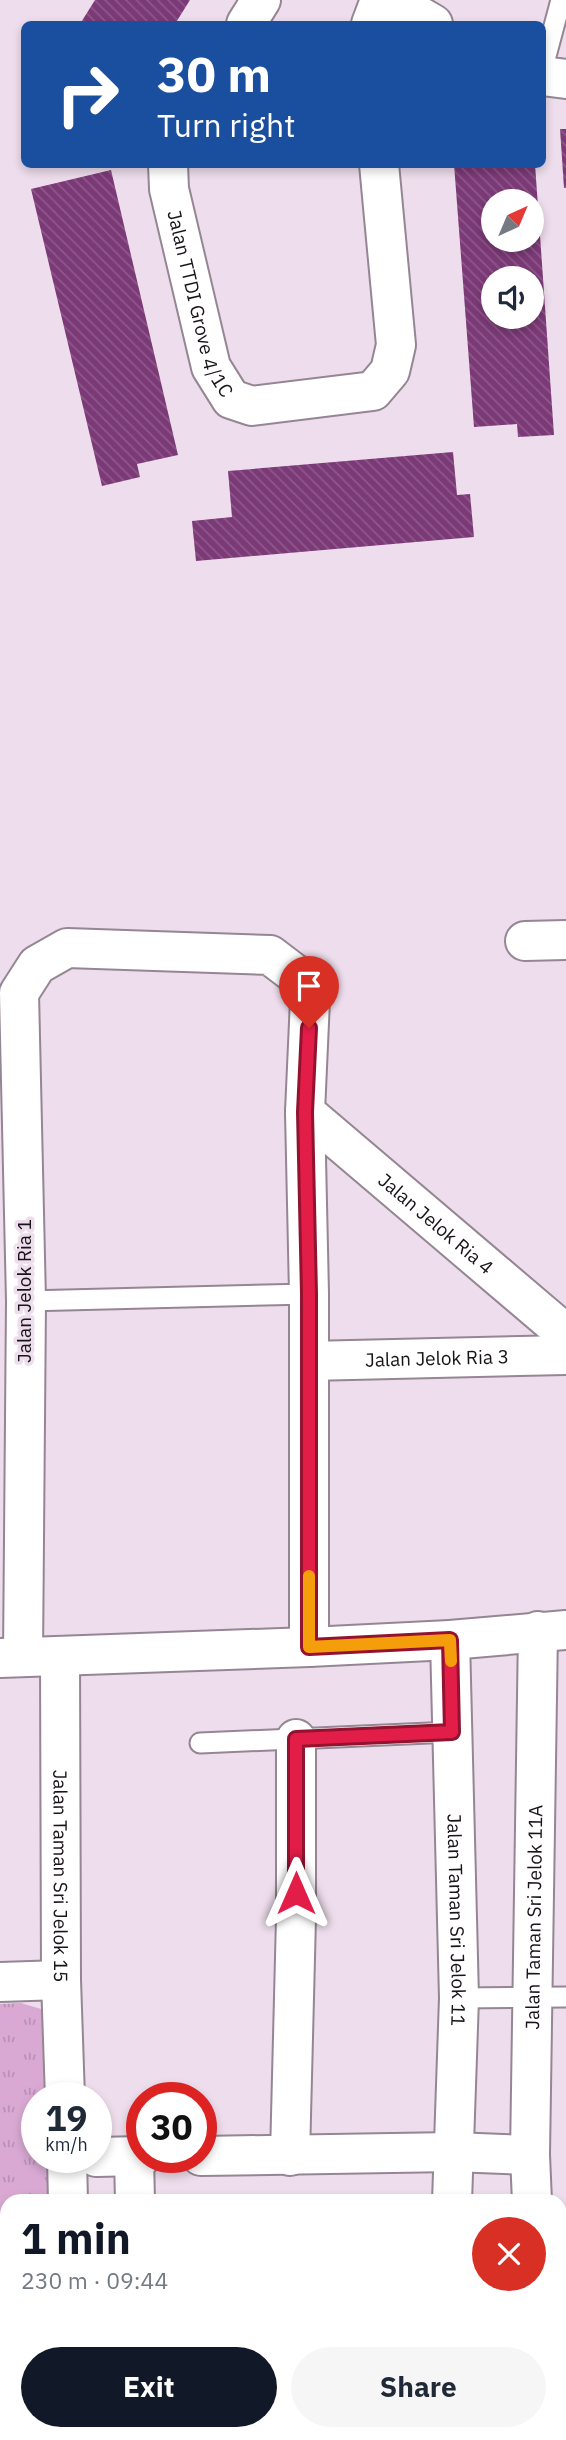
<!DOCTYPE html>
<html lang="en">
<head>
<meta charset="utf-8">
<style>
  :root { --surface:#fff; --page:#f6f6f7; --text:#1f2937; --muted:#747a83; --accent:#111827 }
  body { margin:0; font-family:"IBM Plex Sans",sans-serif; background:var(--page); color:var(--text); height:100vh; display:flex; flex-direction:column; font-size:26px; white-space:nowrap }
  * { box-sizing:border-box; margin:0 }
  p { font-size:23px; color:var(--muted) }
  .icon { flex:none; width:38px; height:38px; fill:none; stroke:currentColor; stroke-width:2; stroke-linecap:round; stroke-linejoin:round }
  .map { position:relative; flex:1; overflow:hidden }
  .sheet { position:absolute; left:0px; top:2194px; width:567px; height:247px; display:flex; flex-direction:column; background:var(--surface); border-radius:21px 21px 0 0; box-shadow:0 4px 10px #0003 }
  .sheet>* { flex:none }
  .top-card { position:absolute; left:21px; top:21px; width:525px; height:147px; border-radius:10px; box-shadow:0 4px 10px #0003; background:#1a4fa0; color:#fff; overflow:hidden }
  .needle { width:46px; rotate:44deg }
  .controls { position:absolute; left:481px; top:189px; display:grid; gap:14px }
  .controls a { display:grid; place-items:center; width:63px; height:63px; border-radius:50%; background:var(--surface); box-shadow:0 4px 10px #0003; font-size:35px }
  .speed { position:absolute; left:21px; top:2082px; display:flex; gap:14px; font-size:35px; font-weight:700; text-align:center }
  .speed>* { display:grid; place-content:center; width:91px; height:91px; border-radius:50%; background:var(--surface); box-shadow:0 4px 10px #0003; line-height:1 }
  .speed small { font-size:18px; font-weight:400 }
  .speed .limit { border:10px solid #d22; background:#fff; color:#111 }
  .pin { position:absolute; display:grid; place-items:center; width:60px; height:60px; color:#fff; margin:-72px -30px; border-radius:50% 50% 50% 0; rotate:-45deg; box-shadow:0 0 7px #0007 }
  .pin .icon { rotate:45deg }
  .me { position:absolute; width:77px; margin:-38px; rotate:0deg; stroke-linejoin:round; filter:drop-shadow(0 0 5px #0008) }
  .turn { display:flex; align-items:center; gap:24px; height:147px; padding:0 21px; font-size:32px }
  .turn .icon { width:91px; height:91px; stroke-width:2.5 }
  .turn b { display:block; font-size:49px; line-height:60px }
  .round { display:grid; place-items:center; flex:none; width:74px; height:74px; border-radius:37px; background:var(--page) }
  .head { display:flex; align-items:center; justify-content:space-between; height:119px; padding:0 21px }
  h1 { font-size:42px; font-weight:700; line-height:52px; color:var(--accent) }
  .primary-button { display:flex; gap:14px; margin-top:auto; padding:14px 21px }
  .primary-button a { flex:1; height:80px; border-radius:42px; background:var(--accent); color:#fff; font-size:28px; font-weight:700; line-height:80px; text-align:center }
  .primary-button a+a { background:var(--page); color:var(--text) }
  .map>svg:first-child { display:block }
  .grass { fill:url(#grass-tufts) }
  .building { fill:url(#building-back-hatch); fill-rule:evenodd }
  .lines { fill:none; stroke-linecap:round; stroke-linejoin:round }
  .lane-casing { stroke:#958693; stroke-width:23 }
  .street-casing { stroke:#958693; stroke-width:42 }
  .lane { stroke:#fff; stroke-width:19 }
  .street { stroke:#fff; stroke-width:38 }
  .route-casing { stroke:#92132f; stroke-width:18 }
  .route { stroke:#e11d48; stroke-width:12 }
  .slow { stroke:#f59e0b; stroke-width:12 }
  .labels { text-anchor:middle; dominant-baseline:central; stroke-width:7; stroke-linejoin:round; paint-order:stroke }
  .street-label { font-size:19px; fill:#191419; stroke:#eeddec }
</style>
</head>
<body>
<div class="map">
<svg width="566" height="2440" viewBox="0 0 566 2440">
  <defs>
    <pattern id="grass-tufts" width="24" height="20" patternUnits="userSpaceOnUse" patternTransform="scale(1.75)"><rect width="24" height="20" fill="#d9a9d4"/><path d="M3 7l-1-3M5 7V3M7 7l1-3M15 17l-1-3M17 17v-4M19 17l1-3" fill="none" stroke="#ba91b5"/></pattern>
    <pattern id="building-back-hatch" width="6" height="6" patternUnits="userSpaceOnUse" patternTransform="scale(1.75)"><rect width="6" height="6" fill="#7c3977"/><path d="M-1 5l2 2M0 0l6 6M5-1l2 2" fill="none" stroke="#8c5988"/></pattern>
  </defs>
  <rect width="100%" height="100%" fill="#eeddec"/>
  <path class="grass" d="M21,2003L41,2009L49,2028L50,2098H37V2158H51V2201L7,2202V2434H53V2440H0V2004Z"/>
  <path class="building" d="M95,0H190L175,24H80Z
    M560,129H566V188H564Z
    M454,164H535L554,435L518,437L517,424L474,427ZM494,201H532V240H494ZM494,278H532V317H494Z
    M111,170L178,455L137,464L140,477L102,486L31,189Z
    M453,452L457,495L470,494L474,537L196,561L192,521L232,517L228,471Z"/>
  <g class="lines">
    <defs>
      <path id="lane" d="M542,71L561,0
        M26,1301L309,1294
        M200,1743L452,1732
        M459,1998L566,1997"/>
      <g id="street">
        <path d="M392,0L433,24"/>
        <path d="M246,24L261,0"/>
        <path d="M371,24L380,0"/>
        <path d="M542,76L566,79"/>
        <path id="s1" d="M168,164L169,189L211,367L231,399L252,406L373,391L390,371L396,345L379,164"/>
        <path d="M525,941L566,940"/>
        <path id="s2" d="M305,1112L566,1334"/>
        <path id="s3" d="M309,1361L566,1355"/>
        <path id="s4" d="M450,1640L459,1998L452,2202"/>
        <path id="s5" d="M60,1656L61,1980L65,2098"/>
        <path d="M23,1657L26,1301L19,993L37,965L67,948L270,955L295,974L310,1000L305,1112L309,1294V1647"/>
        <path d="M0,1658L309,1647L450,1640L566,1630"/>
        <path d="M0,1982L61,1980"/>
        <path d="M134,2156L135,2202"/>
        <path d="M201,2156L453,2152L530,2155"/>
        <path d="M290,2156L296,1918V1739"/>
        <path d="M96,2157L142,2156"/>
        <path d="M67,2158L68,2202"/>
        <path id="s6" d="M532,2202L530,2155L538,1631"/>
        <path d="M73,2434V2440"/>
        <path d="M143,2434V2440"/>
        <path d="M452,2434L453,2440"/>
      </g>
    </defs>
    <use href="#lane" class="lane-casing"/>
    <use href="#street" class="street-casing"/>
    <use href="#lane" class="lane"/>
    <use href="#street" class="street"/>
  </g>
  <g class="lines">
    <defs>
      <path id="route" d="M296,1893V1739L452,1732L450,1640L309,1647V1294L305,1112L309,1028"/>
    </defs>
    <use href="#route" class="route-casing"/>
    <use href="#route" class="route"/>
    <path class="slow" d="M309,1576V1647L450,1640L451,1661"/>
  </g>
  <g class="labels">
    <g class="street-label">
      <text stroke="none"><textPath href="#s1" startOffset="144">Jalan TTDI Grove 4/1C</textPath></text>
      <text stroke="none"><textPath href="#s2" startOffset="172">Jalan Jelok Ria 4</textPath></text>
      <text transform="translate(24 1291) rotate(-90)">Jalan Jelok Ria 1</text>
      <text stroke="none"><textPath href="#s3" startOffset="128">Jalan Jelok Ria 3</textPath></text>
      <text stroke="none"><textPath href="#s5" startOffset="220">Jalan Taman Sri Jelok 15</textPath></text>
      <text stroke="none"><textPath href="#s6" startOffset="285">Jalan Taman Sri Jelok 11A</textPath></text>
      <text stroke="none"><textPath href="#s4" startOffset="280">Jalan Taman Sri Jelok 11</textPath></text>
    </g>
  </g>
</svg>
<div class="controls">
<a><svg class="needle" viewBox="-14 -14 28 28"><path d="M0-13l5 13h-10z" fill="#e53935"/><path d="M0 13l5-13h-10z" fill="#747a83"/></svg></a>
<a><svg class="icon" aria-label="sound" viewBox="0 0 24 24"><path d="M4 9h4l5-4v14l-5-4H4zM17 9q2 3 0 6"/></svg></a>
</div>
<div class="speed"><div>19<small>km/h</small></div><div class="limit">30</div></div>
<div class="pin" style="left:309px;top:1028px;background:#d93025"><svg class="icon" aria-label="arrive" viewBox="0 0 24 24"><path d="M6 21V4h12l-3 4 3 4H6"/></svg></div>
<svg class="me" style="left:296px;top:1893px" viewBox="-20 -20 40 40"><path d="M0-17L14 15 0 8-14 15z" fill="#e11d48" stroke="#fff" stroke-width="4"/></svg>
<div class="top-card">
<div class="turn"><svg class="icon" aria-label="right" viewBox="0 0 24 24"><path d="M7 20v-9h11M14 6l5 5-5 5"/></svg><div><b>30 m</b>Turn right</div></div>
</div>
<section class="sheet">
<div class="head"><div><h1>1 min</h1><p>230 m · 09:44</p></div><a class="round" style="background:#d93025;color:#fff"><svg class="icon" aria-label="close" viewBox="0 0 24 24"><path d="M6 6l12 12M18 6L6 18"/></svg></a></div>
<div class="primary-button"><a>Exit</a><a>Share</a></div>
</section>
</div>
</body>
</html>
